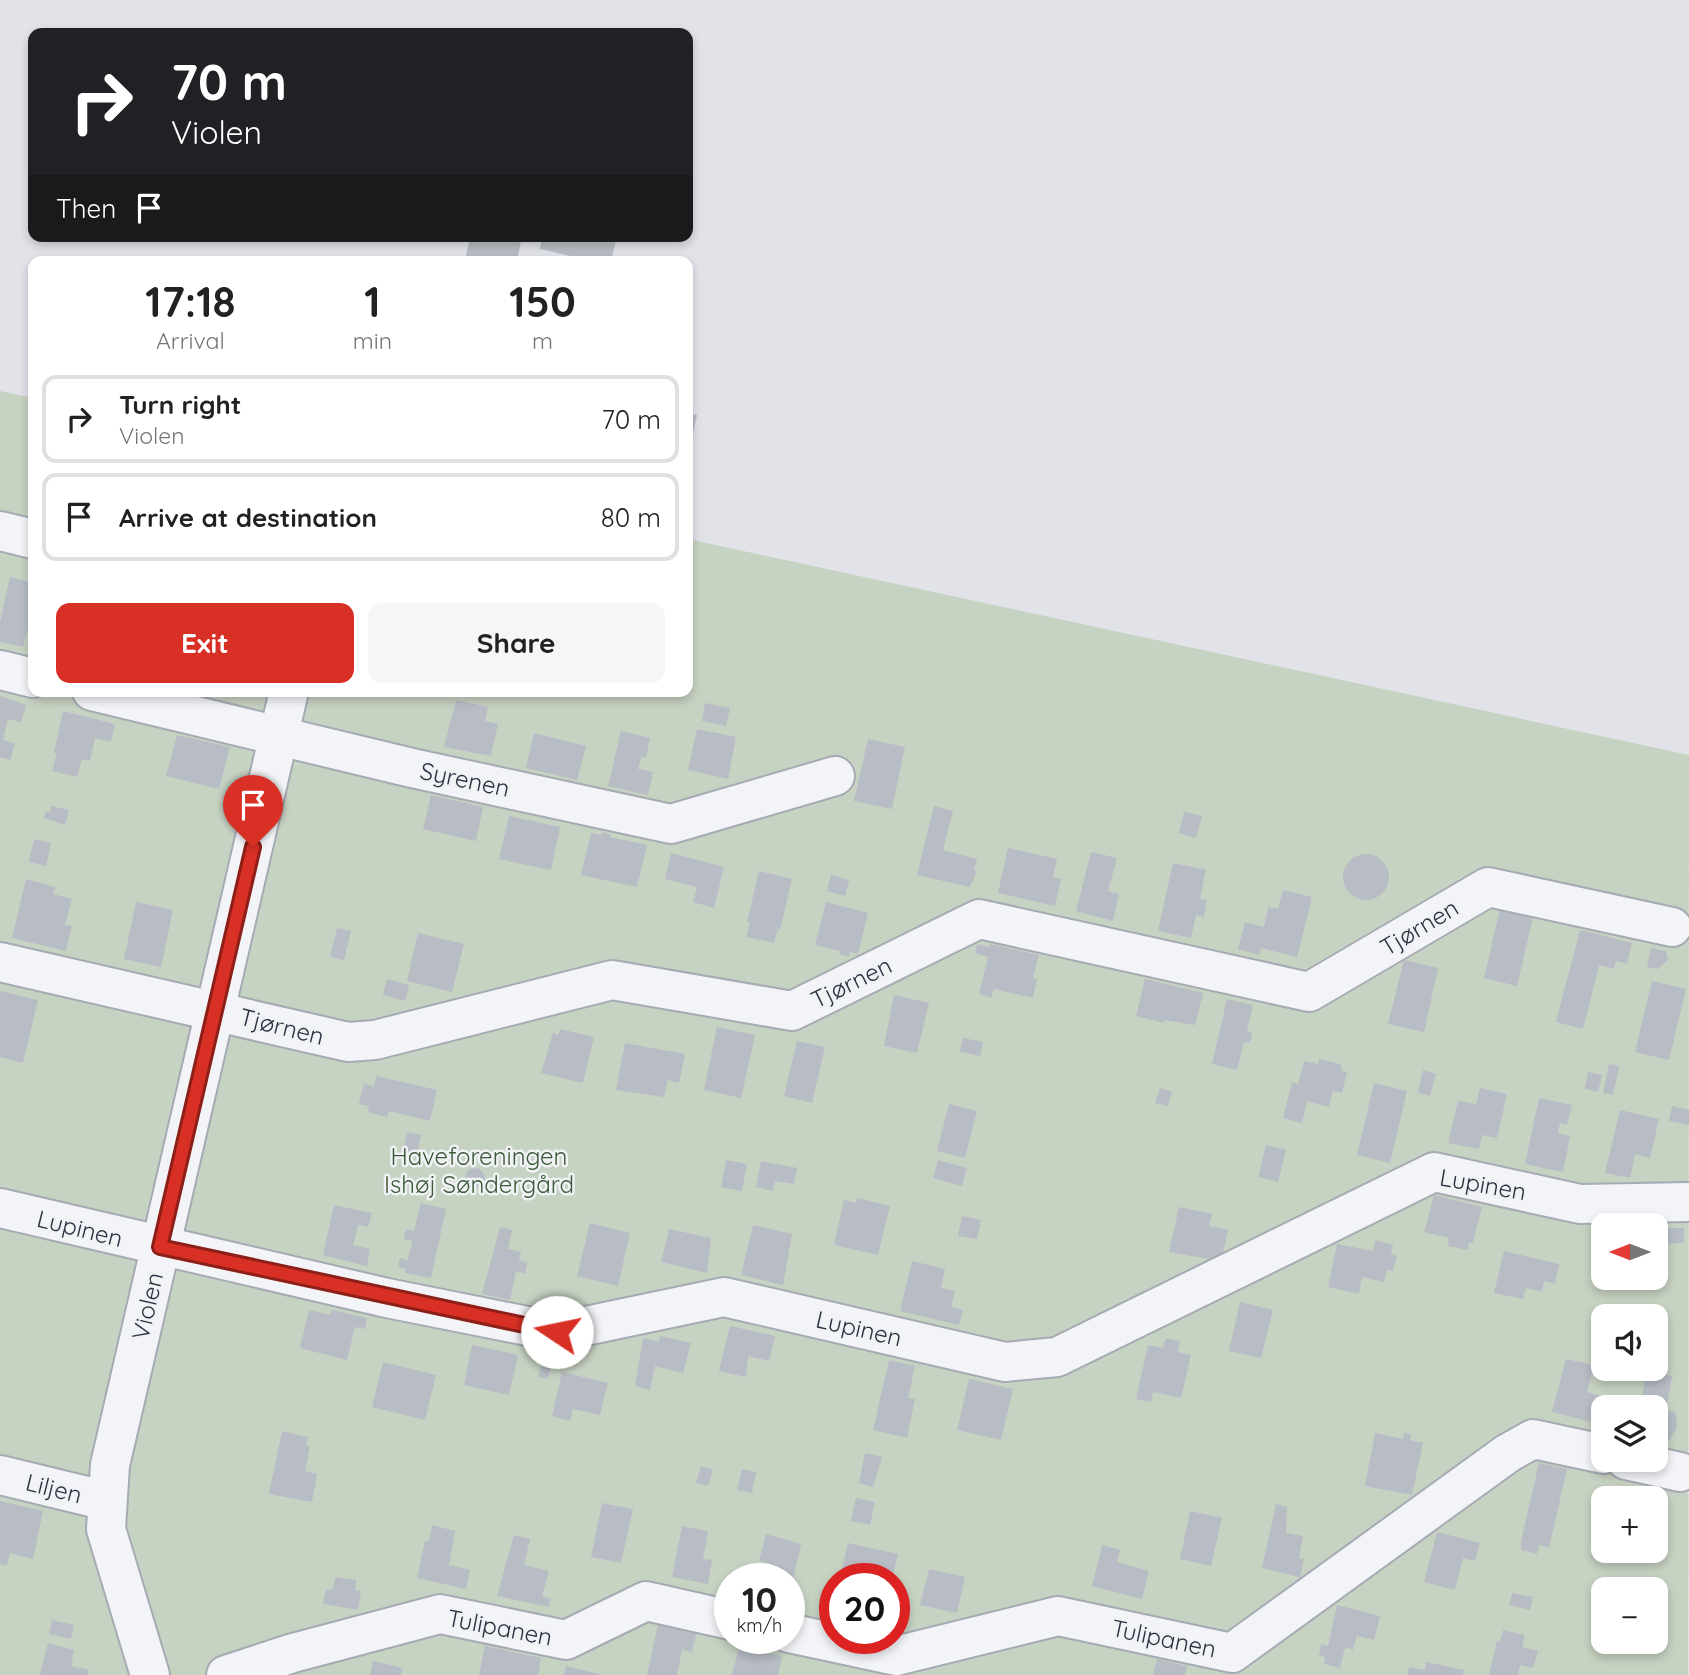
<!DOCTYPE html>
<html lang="en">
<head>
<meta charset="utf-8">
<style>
  :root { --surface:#fff; --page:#f6f6f6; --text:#222; --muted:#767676; --line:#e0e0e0; --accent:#d93025 }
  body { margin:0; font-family:Quicksand,sans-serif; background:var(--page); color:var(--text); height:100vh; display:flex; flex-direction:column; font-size:26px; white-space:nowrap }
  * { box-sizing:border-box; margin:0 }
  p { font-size:23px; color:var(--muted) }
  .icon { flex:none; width:38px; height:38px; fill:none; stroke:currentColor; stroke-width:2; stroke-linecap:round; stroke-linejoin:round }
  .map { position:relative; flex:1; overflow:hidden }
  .panel { position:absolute; left:28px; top:256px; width:665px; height:441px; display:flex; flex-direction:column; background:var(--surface); border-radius:14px; box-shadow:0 4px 10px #0003 }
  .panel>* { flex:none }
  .top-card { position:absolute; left:28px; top:28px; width:665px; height:214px; border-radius:14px; box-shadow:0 4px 10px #0003; background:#202124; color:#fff; overflow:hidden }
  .needle { width:46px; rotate:270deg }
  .controls { position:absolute; left:1591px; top:1213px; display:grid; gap:14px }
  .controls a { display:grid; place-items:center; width:77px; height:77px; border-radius:14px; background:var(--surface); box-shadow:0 4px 10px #0003; font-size:35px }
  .speed { position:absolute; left:714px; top:1563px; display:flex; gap:14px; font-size:35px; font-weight:700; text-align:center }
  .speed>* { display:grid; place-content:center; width:91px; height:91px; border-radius:50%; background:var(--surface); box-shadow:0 4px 10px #0003; line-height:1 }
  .speed small { font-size:18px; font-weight:400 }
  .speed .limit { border:10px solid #d22; background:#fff; color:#111 }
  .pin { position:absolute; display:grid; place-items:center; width:60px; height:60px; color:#fff; margin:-72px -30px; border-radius:50% 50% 50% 0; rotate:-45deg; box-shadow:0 0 7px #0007 }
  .pin .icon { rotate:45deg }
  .me { position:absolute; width:77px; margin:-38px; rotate:281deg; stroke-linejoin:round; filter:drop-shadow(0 0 5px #0008) }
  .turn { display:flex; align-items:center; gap:24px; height:147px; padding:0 28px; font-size:32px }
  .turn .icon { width:91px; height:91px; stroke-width:2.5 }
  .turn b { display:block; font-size:49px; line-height:60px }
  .then { display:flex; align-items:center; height:66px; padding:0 28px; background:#0003; gap:14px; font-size:26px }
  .eta { display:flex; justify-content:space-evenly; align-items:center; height:119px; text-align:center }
  .eta b { font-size:42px; font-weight:700; line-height:49px }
  .button { display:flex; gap:14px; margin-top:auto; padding:14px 28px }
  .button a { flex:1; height:80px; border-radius:14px; background:var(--accent); color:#fff; font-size:28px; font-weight:700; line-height:80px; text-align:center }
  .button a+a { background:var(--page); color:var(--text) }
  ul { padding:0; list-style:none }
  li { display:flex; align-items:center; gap:21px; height:88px; margin:0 14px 10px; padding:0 14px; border:4px solid var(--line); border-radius:14px }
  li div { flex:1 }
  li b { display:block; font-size:26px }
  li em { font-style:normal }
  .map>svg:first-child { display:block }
  .green { fill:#c6d2c2; fill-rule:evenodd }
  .building { fill:#b8bdc5 }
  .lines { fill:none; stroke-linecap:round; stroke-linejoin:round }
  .minor-casing { stroke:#a6aab3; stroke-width:42 }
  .minor { stroke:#f3f4f7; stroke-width:38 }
  .route-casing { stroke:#8d1f18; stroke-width:18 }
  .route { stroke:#d93025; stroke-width:12 }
  .labels { text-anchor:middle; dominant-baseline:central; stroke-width:5; stroke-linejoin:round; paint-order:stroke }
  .street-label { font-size:24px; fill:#2a3140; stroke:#f0f2f6 }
  .park-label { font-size:24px; fill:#3d5b38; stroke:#f0f2f6 }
</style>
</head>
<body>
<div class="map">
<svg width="1689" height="1675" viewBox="0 0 1689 1675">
  <rect width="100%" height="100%" fill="#e1e3e9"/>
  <path class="green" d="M0,391L33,398V691H688V539L1689,755L1688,1675H0ZM1603,1225H1656V1278H1603ZM1603,1316H1656V1368H1603ZM1603,1407H1656V1460H1603ZM1603,1498H1656V1550H1603ZM730,1578H789V1638H730ZM835,1578H894V1638H835ZM1603,1589H1656V1642H1603Z"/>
  <path class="building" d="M470,236H522L517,261H465Z
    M542,236H617L611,261H578L579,258L540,249Z
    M688,413L697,415L691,443L688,442Z
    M10,577L33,583V609L23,647L0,642V622Z
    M0,696L26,705L21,722L8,719L3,740L15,743L10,760L0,757Z
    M456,700L488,707L485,721L498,724L491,756L444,747Z
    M705,703L730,708L726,726L702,721Z
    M63,711L115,724L111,742L95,738L90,761L82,759L77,777L52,771L57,753H54Z
    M697,729L736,737L728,779L688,770Z
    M621,731L650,738L646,758L641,757L638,769L653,772L648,795L608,786Z
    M534,733L586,746L577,780L526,768Z
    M177,735L230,747L219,789L166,776Z
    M868,739L905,747L892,809L854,801Z
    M431,795L483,807L476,841L423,829Z
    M51,806L69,810L65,825L44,818L46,811L50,812Z
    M934,806L953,811L943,850L977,859L974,870L977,871L970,887L917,875Z
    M1184,812L1202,816L1196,838L1179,833Z
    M509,816L560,827L551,870L499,859Z
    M602,832L610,834V837L647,845L637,887L581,875L591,833L602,835Z
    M34,839L51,843L46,866L29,862Z
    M1008,848L1057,859L1053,877L1061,879L1055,906L998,893Z
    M1091,852L1117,858L1108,891L1119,894L1113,921L1076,911Z
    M671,853L724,867L714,908L693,902L697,887L665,879Z
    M1343 877a23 23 0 1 1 46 0a23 23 0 1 1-46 0Z
    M1173,863L1206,870L1200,899L1207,900L1204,917L1196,915L1191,938L1158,931Z
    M759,871L792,879L780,930L778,929L774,943L746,937L750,922H747Z
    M831,875L849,880L845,896L827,891Z
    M26,879L55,887L53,894L72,899L65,925L72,926L66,951L12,938Z
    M1283,890L1312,897L1297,957L1261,948L1259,955L1238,949L1245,922L1264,927L1268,907L1278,909Z
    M136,902L173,910L161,967L124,959Z
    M826,902L868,913L858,954L850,952L849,957L839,954L840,951L815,945Z
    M1500,909L1533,917L1517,986L1484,978Z
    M337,928L351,931L344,960L330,957Z
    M1580,930L1632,943L1627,964L1616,961L1614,969L1599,965L1583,1029L1556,1022Z
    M418,933L464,944L452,992L407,981Z
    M977,944L990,947V944L1039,955L1033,978L1037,979L1033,998L994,989L991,998L979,994L988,957L975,953Z
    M1651,948L1666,951L1668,960L1658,969L1647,967Z
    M1404,960L1438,968L1424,1032L1388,1024Z
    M387,979L409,985L405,1001L383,995Z
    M1145,979L1203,993L1195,1025L1164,1020V1023L1136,1016Z
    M1652,981L1686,989L1669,1060L1635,1052Z
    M0,991L38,1000L23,1063L0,1057Z
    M894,995L929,1003L917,1053L884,1046Z
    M1227,999L1253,1005L1247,1031L1252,1033L1250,1043L1244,1042L1237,1070L1212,1064Z
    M717,1027L755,1035L741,1098L704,1090Z
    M560,1029L594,1037L583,1083L541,1073L553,1033L558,1035Z
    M963,1038L983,1042L980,1056L960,1052Z
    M797,1041L825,1047L812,1103L784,1096Z
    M625,1043L685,1054L679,1083L668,1080L664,1097L616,1090Z
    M1319,1059L1340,1064L1342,1071L1347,1072L1342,1093L1333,1091L1329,1107L1307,1101L1302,1123L1283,1118L1292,1082L1298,1084L1304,1061L1318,1064Z
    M1609,1064L1619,1066L1613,1095L1603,1093Z
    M1423,1070L1436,1074L1430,1096L1418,1093Z
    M1588,1072L1602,1075L1598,1092L1585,1089Z
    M376,1076L437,1090L430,1121L389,1111L387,1117L368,1112L369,1106L359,1104L364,1084L374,1086Z
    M1374,1083L1407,1091L1390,1163L1357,1155Z
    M1160,1088L1172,1092L1168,1106L1155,1103Z
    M1480,1088L1507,1094L1497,1138L1482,1135L1479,1149L1448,1143L1458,1101L1476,1104Z
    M1539,1098L1572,1105L1567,1125L1560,1123L1558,1133L1570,1136L1563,1172L1525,1164Z
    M949,1104L977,1111L965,1158L937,1151Z
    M1672,1106L1689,1110V1125L1669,1121Z
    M1620,1110L1659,1119L1650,1158L1635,1154L1630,1178L1605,1173Z
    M407,1132L421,1135L417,1153L403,1150Z
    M1266,1145L1286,1150L1278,1182L1258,1177Z
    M726,1160L747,1164L742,1191L721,1187Z
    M938,1160L967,1168L962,1186L933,1178Z
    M761,1161L797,1168L794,1184L775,1181L773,1191L756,1187Z
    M465 1178a10 10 0 1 1 20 0a10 10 0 1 1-20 0Z
    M1434,1195L1482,1207L1473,1243L1469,1242L1468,1250L1448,1246L1449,1238L1424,1232Z
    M857,1198L890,1206L878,1255L834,1245L844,1200L856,1203Z
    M421,1203L446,1209L431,1278L405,1273L406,1269L398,1267L400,1258L408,1260L412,1241L404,1239L406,1229L414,1231Z
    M334,1205L372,1213L368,1227L358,1225L353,1245L370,1249L367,1266L323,1255Z
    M1179,1207L1212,1214L1209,1226L1228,1230L1221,1261L1169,1252Z
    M962,1216L981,1220L977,1239L958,1236Z
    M590,1223L630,1233L618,1286L577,1276Z
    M753,1225L792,1234L783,1285L741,1275Z
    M500,1227L512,1230L508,1249L521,1252L519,1260L527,1263L525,1274L516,1271L510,1300L482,1294Z
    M1660,1228H1684V1243L1661,1244Z
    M669,1229L711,1238L707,1273L661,1262Z
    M1591,1229H1603V1273L1592,1274Z
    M1375,1240L1393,1245L1391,1254L1397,1256L1393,1271L1387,1270L1384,1282L1362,1277L1359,1294L1328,1287L1337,1244L1373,1251Z
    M1504,1251L1559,1264L1555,1284L1544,1281L1542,1292L1526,1288L1523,1299L1494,1293Z
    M912,1261L945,1269L941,1288L955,1291L951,1307L963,1310L959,1325L900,1311Z
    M1240,1302L1273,1310L1261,1358L1229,1351Z
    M309,1310L330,1315L332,1310L367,1318L365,1329L355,1327L347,1360L300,1348Z
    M730,1326L775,1336L769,1361L748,1356L746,1377L719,1371Z
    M660,1336L691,1343L683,1373L655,1366L650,1390L635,1386L643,1338L659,1342Z
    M1166,1338L1180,1341L1178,1352L1191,1355L1181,1398L1153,1392L1151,1402L1136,1399L1148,1345L1163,1348Z
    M472,1345L518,1355L509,1395L464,1385Z
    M546,1348L560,1352L557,1368L551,1366L548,1379L538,1377Z
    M1566,1359L1594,1365L1587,1392L1616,1400L1614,1407H1603V1425L1552,1412Z
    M889,1360L915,1366L908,1398L915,1399L907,1438L873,1430Z
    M383,1362L436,1375L425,1420L372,1407Z
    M1647,1371L1672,1376L1666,1410L1676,1413L1677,1428L1669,1441L1656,1438V1407H1640Z
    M562,1372L608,1383L600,1415L573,1409L570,1421L552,1416Z
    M969,1379L1013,1389L1001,1440L957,1430Z
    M282,1431L308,1437L306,1446H310L305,1471L317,1474L312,1502L269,1494Z
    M1375,1433L1403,1439L1404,1433L1411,1434L1410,1440L1423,1443L1412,1495L1365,1486Z
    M865,1453L882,1457L873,1487L859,1483Z
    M1539,1463L1567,1469L1549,1548L1539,1545L1537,1554L1521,1550V1541Z
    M701,1466L713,1470L708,1486L696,1483Z
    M742,1469L756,1472L752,1493L737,1490Z
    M856,1498L875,1502L870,1525L851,1521Z
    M0,1501L43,1511L33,1559L10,1553L7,1566L0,1564Z
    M602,1503L633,1509L621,1563L591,1557Z
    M1276,1504L1287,1507L1286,1533L1303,1536L1299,1558L1304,1559L1300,1577L1262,1568Z
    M1190,1511L1222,1518L1211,1566L1180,1559Z
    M432,1525L455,1531L449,1565L470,1570L466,1589L417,1578L425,1541H429Z
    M682,1526L708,1531L703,1559L712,1560L708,1584L672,1577Z
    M1437,1532L1480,1543L1475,1561L1463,1558L1455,1590L1424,1582Z
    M766,1534L801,1544L790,1592L789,1578H766L769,1563L759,1561Z
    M514,1535L530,1539L524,1565L549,1571L542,1596L551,1599L549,1607L497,1596Z
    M848,1543L898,1554L892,1578L870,1576L869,1578H840Z
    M1102,1545L1120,1550L1117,1562L1149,1571L1142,1599L1092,1586Z
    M929,1569L965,1577L957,1613L920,1605Z
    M336,1577L356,1580L355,1590L361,1591L358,1610L323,1604L326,1589L332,1590Z
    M1512,1593L1533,1597L1530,1610L1509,1605Z
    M1337,1605L1380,1616L1374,1640L1357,1636L1353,1650L1345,1647L1340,1668L1324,1664L1325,1657L1319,1656L1321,1644L1328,1646Z
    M52,1620L74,1625L71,1639L49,1634Z
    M658,1625L696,1634L692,1652L682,1650L677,1675H647Z
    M1503,1630L1525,1635L1522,1647L1538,1651L1533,1668L1520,1665L1518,1675H1489L1497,1641L1500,1642Z
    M48,1643L74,1650L71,1666L89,1670L88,1675H40Z
    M485,1646L541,1658L538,1675H479Z
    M739,1646L782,1656L778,1675H732Z
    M1157,1659L1187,1666L1185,1675H1153Z
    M373,1661L403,1668L401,1675H370Z
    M1426,1662L1464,1670L1463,1675H1408L1409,1667L1425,1670Z
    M566,1666L599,1674V1675H564Z"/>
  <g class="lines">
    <defs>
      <path id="minor" d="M0,531L33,539
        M0,670L33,678
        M92,691L412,768L671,824L835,776
        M0,962L348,1042L375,1040L612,980L792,1011L979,919L1309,992L1488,887L1672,927
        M0,1208L387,1298L557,1332L724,1297L1005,1362L1057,1357L1434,1172L1580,1204L1689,1202
        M1626,1460L1680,1472
        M0,1475L107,1501
        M789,1633L896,1656L1058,1616L1232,1653L1508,1453L1533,1439L1603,1454
        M150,1675L106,1529L110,1465L289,691
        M226,1675L293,1653L440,1614L566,1640L646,1601L730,1620"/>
    </defs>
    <use href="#minor" class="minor-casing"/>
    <use href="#minor" class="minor"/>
  </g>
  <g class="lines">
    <defs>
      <path id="route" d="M253,847L160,1247L557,1332"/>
    </defs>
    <use href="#route" class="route-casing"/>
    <use href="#route" class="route"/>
  </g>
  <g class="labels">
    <g class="street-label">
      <text transform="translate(465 779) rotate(12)">Syrenen</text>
      <text transform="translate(1419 927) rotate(-31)">Tjørnen</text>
      <text transform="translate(851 982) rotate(-26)">Tjørnen</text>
      <text transform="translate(282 1026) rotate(14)">Tjørnen</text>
      <text transform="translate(1483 1184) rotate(10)">Lupinen</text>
      <text transform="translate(80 1228) rotate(14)">Lupinen</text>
      <text transform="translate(147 1306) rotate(-77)">Violen</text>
      <text transform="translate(859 1328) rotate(13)">Lupinen</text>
      <text transform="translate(54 1488) rotate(14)">Liljen</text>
      <text transform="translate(500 1627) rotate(11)">Tulipanen</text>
      <text transform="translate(1164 1638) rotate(12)">Tulipanen</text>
    </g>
    <g class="park-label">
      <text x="479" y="1156">Haveforeningen<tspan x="479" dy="28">Ishøj Søndergård</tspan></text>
    </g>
  </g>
</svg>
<div class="controls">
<a><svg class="needle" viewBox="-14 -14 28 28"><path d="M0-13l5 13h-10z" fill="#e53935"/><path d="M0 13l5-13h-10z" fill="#767676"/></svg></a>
<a><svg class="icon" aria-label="sound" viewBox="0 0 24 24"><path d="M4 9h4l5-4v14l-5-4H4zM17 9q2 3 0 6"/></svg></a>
<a><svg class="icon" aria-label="layers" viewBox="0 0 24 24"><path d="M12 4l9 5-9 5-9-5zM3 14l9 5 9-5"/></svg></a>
<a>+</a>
<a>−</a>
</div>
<div class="speed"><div>10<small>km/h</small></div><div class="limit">20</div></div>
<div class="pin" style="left:253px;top:847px;background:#d93025"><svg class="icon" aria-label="arrive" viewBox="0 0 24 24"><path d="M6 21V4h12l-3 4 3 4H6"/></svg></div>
<svg class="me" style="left:557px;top:1332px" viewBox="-20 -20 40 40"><circle r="19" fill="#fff"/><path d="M0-13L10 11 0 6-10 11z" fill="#d93025"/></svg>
<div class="top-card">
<div class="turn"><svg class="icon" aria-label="right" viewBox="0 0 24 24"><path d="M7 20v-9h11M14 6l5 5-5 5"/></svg><div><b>70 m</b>Violen</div></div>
<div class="then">Then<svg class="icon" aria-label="arrive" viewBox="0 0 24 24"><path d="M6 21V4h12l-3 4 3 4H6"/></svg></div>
</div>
<section class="panel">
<div class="eta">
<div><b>17:18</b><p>Arrival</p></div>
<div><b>1</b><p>min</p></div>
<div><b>150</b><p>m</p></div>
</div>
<ul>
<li><svg class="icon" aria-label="right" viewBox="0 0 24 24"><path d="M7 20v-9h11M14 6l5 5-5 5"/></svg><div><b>Turn right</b><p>Violen</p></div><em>70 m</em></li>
<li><svg class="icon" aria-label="arrive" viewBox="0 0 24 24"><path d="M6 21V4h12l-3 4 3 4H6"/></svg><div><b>Arrive at destination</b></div><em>80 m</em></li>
</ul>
<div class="button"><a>Exit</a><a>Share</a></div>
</section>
</div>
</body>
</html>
